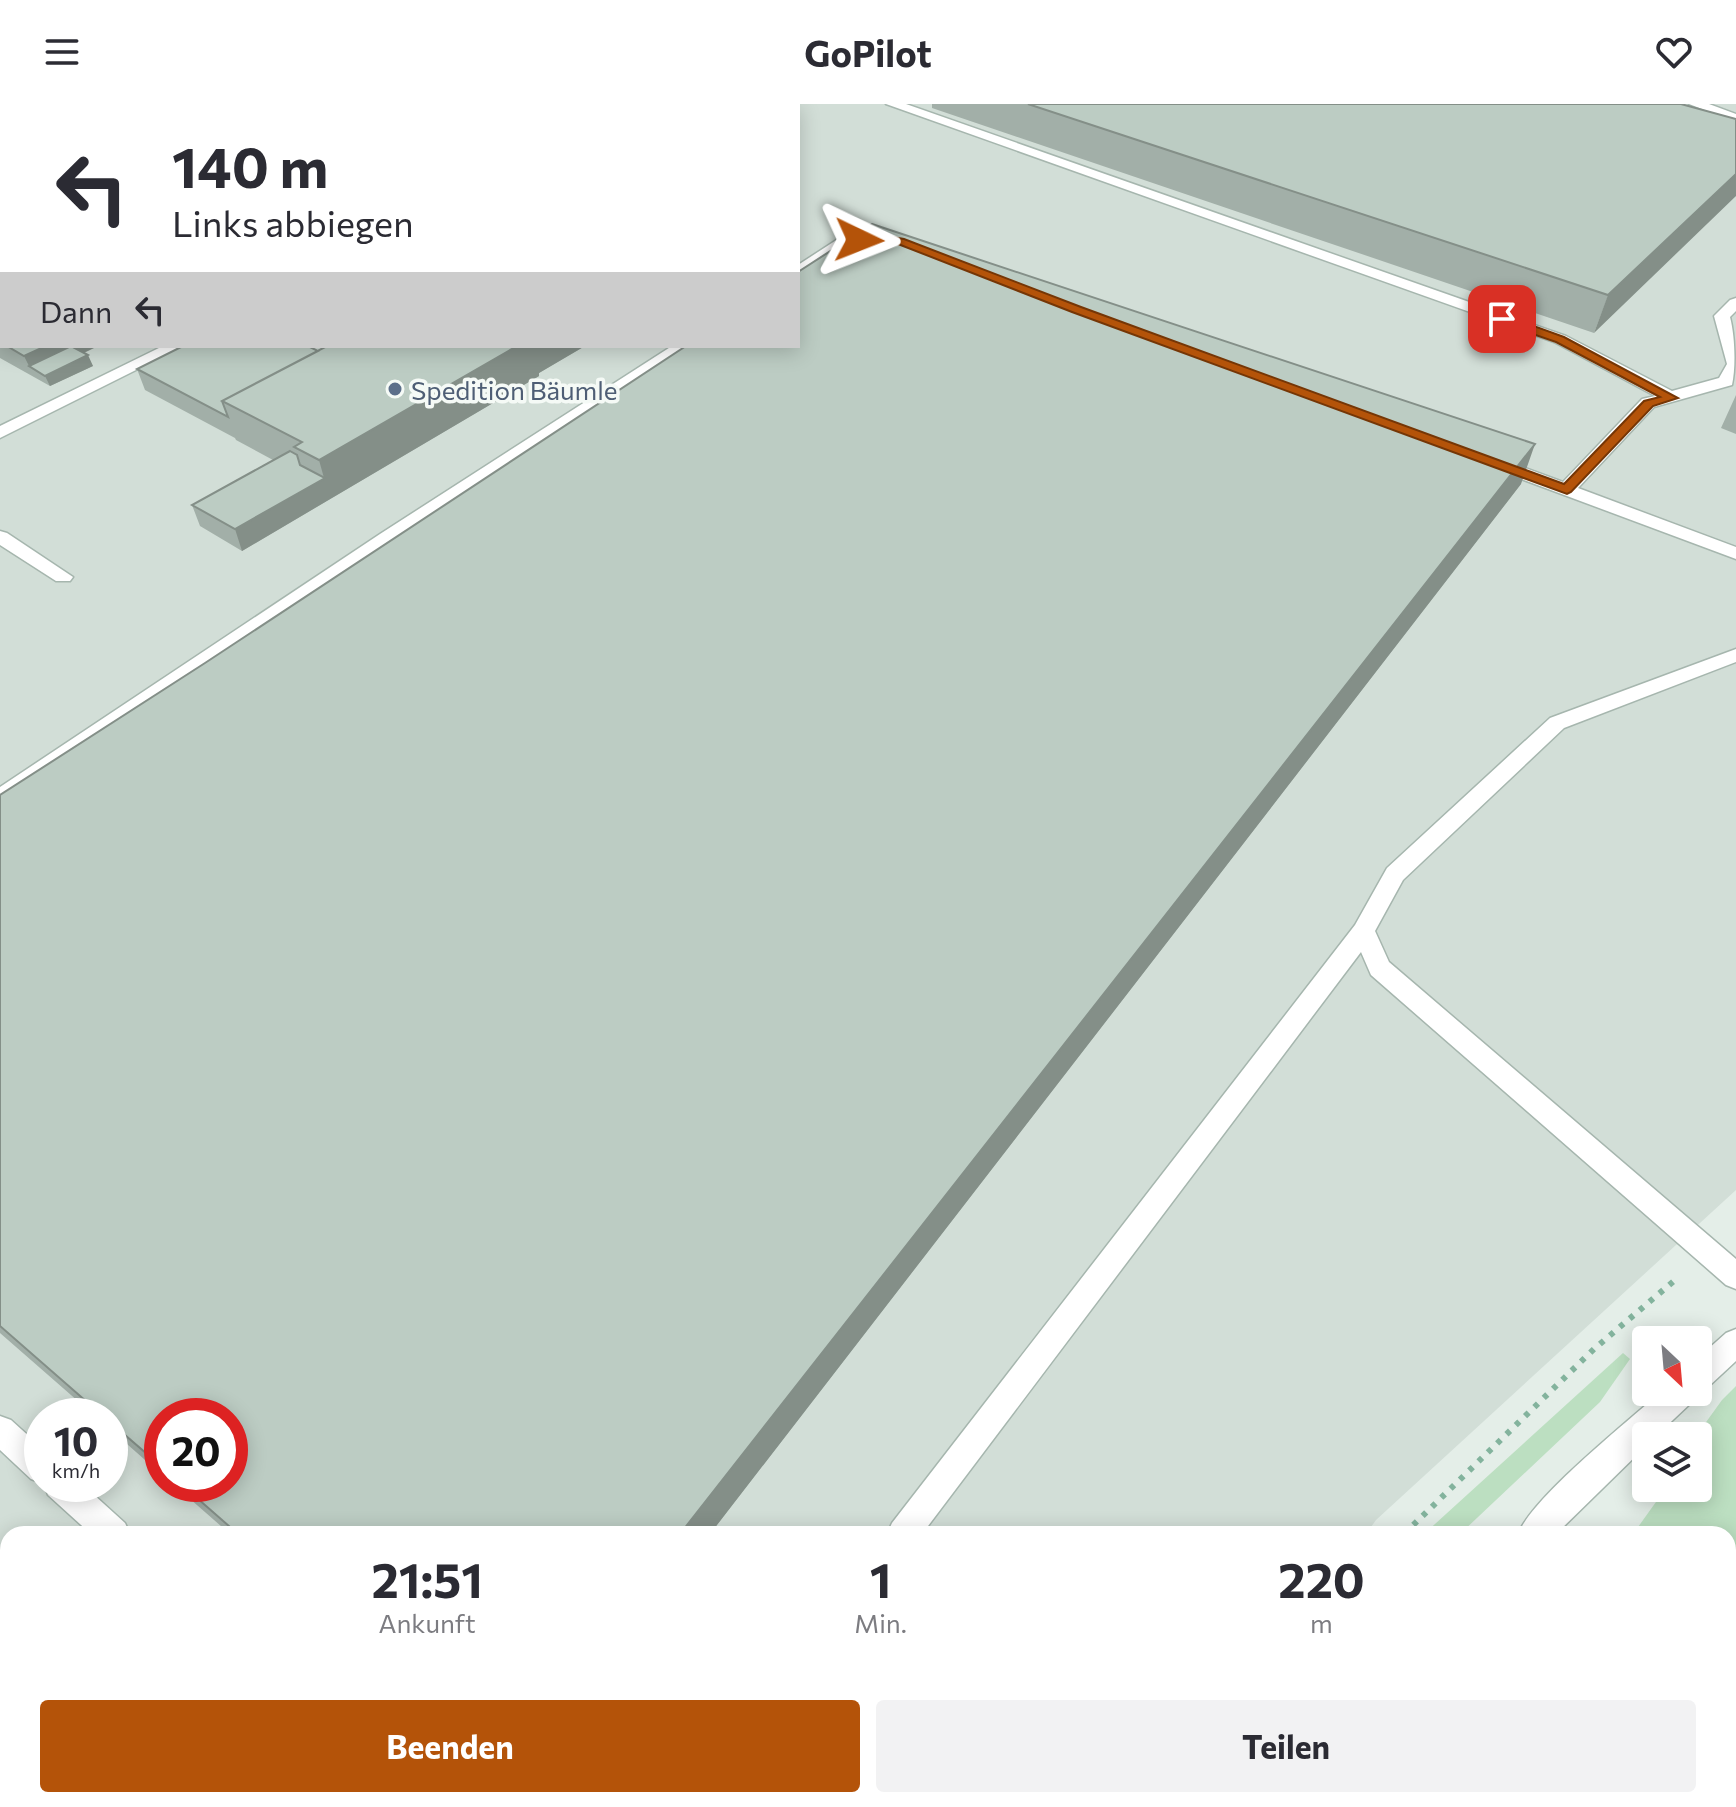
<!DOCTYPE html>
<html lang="de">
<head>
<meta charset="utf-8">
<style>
  :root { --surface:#fff; --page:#f2f2f3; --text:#2b2b33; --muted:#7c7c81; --accent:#b45309 }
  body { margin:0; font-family:Commissioner,sans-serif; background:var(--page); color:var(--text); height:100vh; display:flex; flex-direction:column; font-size:30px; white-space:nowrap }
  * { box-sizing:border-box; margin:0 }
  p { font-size:26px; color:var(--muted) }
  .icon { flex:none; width:44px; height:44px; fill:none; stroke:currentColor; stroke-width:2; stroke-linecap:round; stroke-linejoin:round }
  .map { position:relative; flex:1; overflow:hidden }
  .details { position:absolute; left:0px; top:1422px; width:1736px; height:282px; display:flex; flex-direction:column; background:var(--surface); border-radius:24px 24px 0 0; box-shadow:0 4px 20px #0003 }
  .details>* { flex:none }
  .guide { position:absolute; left:0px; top:0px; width:800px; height:244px; box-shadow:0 4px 20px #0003; background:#fff; color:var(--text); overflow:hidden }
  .needle { width:52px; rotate:154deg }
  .fabs { position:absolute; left:1632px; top:1222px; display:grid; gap:16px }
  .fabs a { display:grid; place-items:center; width:80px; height:80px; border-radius:8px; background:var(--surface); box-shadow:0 4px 20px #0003; font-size:40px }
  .speed { position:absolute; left:24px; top:1294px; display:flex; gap:16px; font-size:40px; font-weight:700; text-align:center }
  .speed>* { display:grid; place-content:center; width:104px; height:104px; border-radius:50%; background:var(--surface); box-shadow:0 4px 20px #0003; line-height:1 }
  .speed small { font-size:20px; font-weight:400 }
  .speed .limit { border:12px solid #d22; background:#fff; color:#111 }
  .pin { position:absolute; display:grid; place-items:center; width:68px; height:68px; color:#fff; margin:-34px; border-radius:16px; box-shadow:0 4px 12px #0006 }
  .me { position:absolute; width:88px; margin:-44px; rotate:92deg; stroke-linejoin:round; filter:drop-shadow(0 0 6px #0008) }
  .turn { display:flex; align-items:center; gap:28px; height:168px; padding:0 40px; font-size:36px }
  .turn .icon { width:104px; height:104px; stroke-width:2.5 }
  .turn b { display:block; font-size:56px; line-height:68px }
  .then { display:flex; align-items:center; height:76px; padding:0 40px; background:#0003; gap:16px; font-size:30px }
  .eta { display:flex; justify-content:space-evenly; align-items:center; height:136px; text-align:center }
  .eta b { font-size:48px; font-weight:700; line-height:56px }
  .cta { display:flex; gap:16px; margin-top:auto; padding:16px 40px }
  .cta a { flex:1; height:92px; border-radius:8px; background:var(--accent); color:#fff; font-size:32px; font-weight:700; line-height:92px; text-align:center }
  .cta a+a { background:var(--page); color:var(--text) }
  header { display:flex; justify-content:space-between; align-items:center; height:104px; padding:0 40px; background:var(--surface); font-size:36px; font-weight:700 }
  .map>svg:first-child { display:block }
  .built { fill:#d2ded7; fill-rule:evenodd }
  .green { fill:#bcdfc1 }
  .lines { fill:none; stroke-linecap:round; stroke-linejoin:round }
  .minor-casing { stroke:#a6b6ae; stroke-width:3 }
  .path { stroke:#83b39d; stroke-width:6; stroke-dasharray:5 8; stroke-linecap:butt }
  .minor { fill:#fff; fill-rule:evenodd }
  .wall { fill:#a2afa8 }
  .shaded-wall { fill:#848f88 }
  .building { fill:#bcccc3; stroke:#848f88; stroke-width:2 }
  .route { fill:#b45309; stroke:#753606; stroke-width:2 }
  .service-dot { fill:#5c6f8a; stroke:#f5faf6; stroke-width:3 }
  .labels { text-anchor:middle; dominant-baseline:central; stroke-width:7; stroke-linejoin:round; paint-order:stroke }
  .far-service-label { font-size:26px; fill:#4e5e75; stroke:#f5faf6; text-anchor:start }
</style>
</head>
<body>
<header><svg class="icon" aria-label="menu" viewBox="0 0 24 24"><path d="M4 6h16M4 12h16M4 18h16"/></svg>GoPilot<svg class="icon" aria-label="heart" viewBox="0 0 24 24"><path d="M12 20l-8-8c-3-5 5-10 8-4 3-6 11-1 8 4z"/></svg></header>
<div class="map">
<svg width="1736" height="1703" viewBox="0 0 1736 1703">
  <rect width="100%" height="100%" fill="#e4eee8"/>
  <path class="built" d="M0,0H1736V1086L1376,1416L1366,1430H8V1619L0,1611ZM2,2H798V242H2ZM42,1312H110V1380H42ZM162,1312H230V1380H162Z
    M88,1696H1154L1149,1703H95Z"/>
  <path class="green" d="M1623,1249L1630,1255L1600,1298L1460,1430H1424Z
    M1736,1282V1703H1353L1358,1696H1728V1430H1633L1666,1384H1698L1696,1332L1722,1296Z"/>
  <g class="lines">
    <defs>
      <path id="minor" d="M97,0H113L115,2H99Z
        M473,0H490L492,2H475Z
        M886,0H906L1566,232L1672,287L1719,274L1727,260L1714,212L1730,196L1736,194V207L1730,213C1735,232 1736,263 1732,281L1654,303L1578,384L1736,443V455L1489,363L1486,359L1489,355H1501L1563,378L1642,295L1655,292L1554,238Z
        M1689,0H1709L1736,10V18Z
        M874,129L879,130V136L847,142L798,173V161L838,135Z
        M2,196V206L0,207V197Z
        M163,242H184L0,334V322Z
        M672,242H691L394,438L8,699L0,702V683L380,430Z
        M0,427L7,429L73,473L70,477H56L0,441Z
        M1736,545V558L1564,624L1403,776L1375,827L1389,858L1736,1155V1185L1726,1181L1371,871L1361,848L922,1430H887L892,1419L1355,821L1387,764L1550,614Z
        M1736,1225V1257L1708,1283L1698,1287V1254L1726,1229Z
        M1661,1288H1697L1692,1298L1656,1332H1646V1342L1556,1430H1518C1533,1393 1627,1318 1661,1288Z
        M0,1312L11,1316L42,1344V1379L31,1375L0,1346Z
        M44,1380H82L125,1419L130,1430H91L48,1391Z
        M388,1696H427L429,1703H390Z
        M679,1696H716L714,1703H677Z
        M825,1696H862L860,1703H823Z
        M1040,1696H1081L1083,1703H1042Z
        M1292,1696H1329L1327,1703H1290Z"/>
    </defs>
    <use href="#minor" class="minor-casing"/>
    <path class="path" d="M1404,1430L1594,1245L1675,1176
      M1185,1703L1190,1696"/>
    <use href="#minor" class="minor"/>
  </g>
  <path class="wall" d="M932,0H1681L1594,229L932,4Z
    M2,221V242H98L84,249L93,262L50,282L0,254V222Z
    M327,242H585L539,269V272L242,447L200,422L192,401L273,356L236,336L235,334L145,286L137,265L318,247Z
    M1736,291V330L1721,324Z
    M1521,380L710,1430H230L173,1380H230L162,1312V1371L110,1325V1312H95L0,1229V691Z"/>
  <path class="shaded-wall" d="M1736,70V92L1594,229L1608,191Z
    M46,242H98L41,269L29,262L24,252Z
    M517,242H585L539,269V272L242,447L235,425L324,374L319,356Z
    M88,251L93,262L50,282L45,272Z
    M1535,340L1521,380L710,1430H680Z"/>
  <path class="building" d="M368,0H431L437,2H363Z
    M1028,0H1681L1736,15V70L1608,191Z
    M872,120L1535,340L680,1430H238L181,1380H230V1312H162V1363L110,1318V1312H103L0,1222V691L205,559L686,242H798V168Z
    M2,221V239L0,238V222Z
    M7,242H46L24,252Z
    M71,242L88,251L45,272L29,262Z
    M183,242H308L318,247L222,297L228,313L137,265Z
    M327,242H517L319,356L294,343L302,338L222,297Z
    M290,347L297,351L300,361L325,374L235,425L192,401Z"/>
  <path class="route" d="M875,130L904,135L1081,203L1564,380L1644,297L1660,293L1556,238L1498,218V212H1506L1564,233L1678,294L1653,302L1571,388L1567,390L1072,208L898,140C885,138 862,142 853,136Z"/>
  <circle class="service-dot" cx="395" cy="285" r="8"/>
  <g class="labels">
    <g class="far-service-label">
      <text x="411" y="285">Spedition Bäumle</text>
    </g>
  </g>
</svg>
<div class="fabs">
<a><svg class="needle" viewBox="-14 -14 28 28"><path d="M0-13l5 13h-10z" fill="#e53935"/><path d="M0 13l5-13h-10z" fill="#7c7c81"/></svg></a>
<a><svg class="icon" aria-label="layers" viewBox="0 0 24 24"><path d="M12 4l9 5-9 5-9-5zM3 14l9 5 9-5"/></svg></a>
</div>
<div class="speed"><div>10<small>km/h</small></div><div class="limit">20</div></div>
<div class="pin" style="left:1502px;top:215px;background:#d93025"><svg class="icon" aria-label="arrive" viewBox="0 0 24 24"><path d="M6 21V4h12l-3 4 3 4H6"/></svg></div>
<svg class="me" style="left:859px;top:136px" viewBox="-20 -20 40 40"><path d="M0-17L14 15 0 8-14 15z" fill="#b45309" stroke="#fff" stroke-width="4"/></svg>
<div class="guide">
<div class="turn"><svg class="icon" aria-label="left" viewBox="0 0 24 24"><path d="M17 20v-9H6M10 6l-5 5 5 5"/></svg><div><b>140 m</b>Links abbiegen</div></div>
<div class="then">Dann<svg class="icon" aria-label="left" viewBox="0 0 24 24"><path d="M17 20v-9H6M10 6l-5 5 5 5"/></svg></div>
</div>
<section class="details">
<div class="eta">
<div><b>21:51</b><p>Ankunft</p></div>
<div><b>1</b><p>Min.</p></div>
<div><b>220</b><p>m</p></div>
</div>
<div class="cta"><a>Beenden</a><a>Teilen</a></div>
</section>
</div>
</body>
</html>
